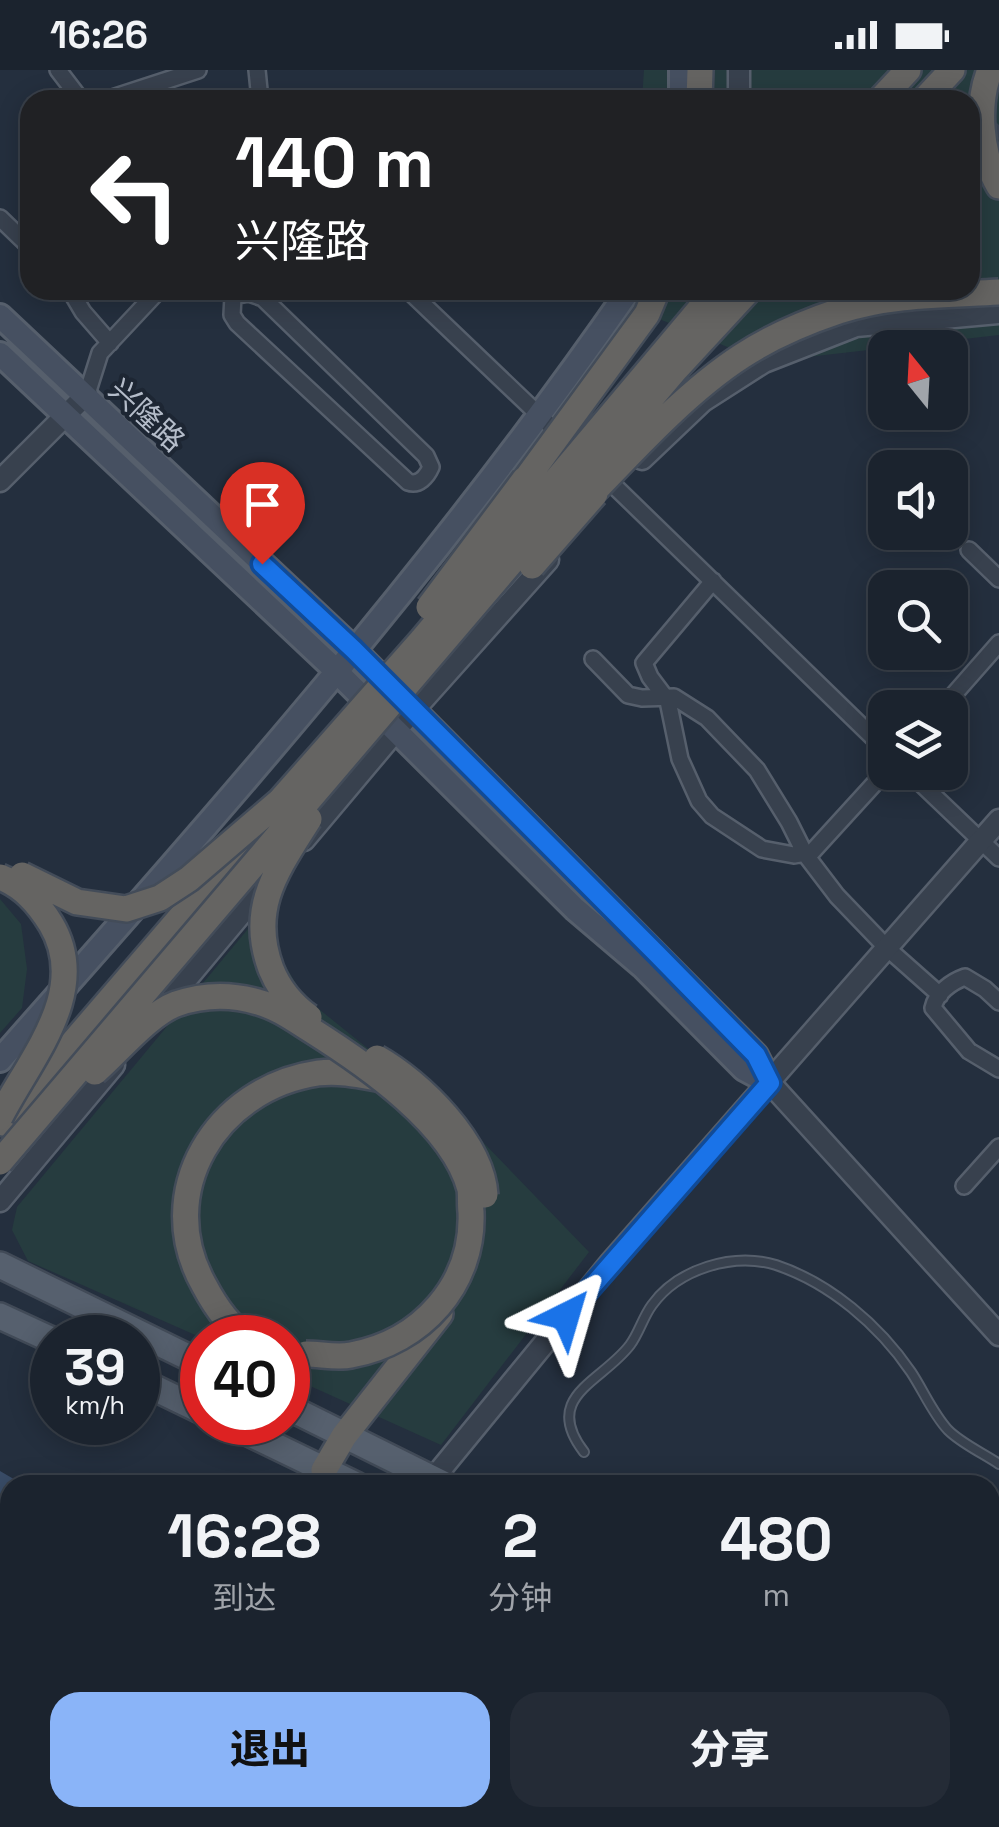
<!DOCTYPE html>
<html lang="zh">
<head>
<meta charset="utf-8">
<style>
  :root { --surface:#1b232e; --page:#242b36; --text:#f1f3f6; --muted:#a0a4aa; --line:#39404a; --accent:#8ab4f8 }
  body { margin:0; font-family:"Space Grotesk","Noto Sans SC",sans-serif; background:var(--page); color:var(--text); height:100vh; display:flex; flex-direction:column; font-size:38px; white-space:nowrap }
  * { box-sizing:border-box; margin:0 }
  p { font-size:32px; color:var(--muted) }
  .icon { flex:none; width:55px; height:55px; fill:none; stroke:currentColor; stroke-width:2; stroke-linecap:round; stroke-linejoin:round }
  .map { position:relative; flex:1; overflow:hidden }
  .drawer { position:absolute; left:0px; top:1405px; width:1000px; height:352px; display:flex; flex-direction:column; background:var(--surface); border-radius:30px 30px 0 0; box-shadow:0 5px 25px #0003,0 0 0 2px var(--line) }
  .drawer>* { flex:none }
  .top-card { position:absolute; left:20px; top:20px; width:960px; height:210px; border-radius:30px; box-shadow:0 5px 25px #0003,0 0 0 2px var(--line); background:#202124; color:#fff; overflow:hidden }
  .needle { width:65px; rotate:342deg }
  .tools { position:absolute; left:868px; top:260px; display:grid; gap:20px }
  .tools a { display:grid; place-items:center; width:100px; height:100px; border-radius:20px; background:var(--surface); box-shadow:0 5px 25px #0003,0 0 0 2px var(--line); font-size:50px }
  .speed { position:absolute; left:30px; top:1245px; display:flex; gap:20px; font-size:50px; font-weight:700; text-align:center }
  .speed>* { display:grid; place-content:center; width:130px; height:130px; border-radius:50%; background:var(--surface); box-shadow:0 5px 25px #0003,0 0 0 2px var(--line); line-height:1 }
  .speed small { font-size:25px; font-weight:400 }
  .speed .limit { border:15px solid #d22; background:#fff; color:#111 }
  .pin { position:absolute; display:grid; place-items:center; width:85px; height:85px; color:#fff; margin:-102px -42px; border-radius:50% 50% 50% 0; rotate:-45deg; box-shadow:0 0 10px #0007 }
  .pin .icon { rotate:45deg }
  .me { position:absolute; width:110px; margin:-55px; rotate:40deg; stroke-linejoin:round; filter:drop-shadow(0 0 8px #0008) }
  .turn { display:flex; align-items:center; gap:35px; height:210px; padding:0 50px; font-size:45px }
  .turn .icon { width:130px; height:130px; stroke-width:2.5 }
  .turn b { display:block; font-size:70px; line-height:85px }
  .eta { display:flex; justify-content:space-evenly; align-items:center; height:170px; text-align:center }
  .eta b { font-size:60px; font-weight:800; line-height:70px }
  .button { display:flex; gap:20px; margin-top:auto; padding:20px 50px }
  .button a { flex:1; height:115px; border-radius:30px; background:var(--accent); color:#111; font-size:40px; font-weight:800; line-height:115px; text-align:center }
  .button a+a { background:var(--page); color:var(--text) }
  .status { display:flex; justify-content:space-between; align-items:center; height:70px; padding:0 50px; background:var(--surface); direction:ltr }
  .status svg { height:28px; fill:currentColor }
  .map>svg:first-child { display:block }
  .green { fill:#263c3f }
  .water { fill:#394c67 }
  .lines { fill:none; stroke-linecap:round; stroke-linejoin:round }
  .tertiary-tunnel { stroke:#3a4453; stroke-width:20; stroke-dasharray:20 10; stroke-linecap:butt }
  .service-casing { stroke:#565f6c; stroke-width:12 }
  .minor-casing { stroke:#565f6c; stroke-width:20 }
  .tertiary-casing { stroke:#565f6c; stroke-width:25 }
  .secondary-casing { stroke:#565f6c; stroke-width:28 }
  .primary-casing { stroke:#414a57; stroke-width:30 }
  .trunk-casing { stroke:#434c59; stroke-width:30 }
  .service { stroke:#38414e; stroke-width:8 }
  .minor { stroke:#38414e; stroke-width:15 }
  .tertiary { stroke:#38414e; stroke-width:20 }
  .secondary { stroke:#465061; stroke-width:22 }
  .primary { stroke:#56606e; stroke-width:25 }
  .trunk { stroke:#656462; stroke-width:25 }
  .trunk-bridge-casing { stroke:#434c59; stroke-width:30; stroke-linecap:butt }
  .trunk-bridge { stroke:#656462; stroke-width:25 }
  .route-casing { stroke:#114b97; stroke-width:25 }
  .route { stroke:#1a73e8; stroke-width:18 }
  .labels { text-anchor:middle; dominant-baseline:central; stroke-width:8; stroke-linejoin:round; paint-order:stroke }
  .street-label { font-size:30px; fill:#b4bcc9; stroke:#1d2633 }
</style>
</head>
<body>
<div class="status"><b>16:26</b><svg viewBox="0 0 49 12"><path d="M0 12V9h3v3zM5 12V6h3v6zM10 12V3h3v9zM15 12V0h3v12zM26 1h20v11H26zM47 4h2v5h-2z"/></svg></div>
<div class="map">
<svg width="999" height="1757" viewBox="0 0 999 1757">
  <rect width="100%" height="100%" fill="#242f3e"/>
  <path class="green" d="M644,0H999V265L764,292L647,244L646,220H970V30H642Z
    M0,829L21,854L27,899L22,938L0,963Z
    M257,848L304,927L480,1069L589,1182L441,1375L288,1306V1268H202L28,1191L12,1160L17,1137Z"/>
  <path class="water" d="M0,1401L24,1415H10V1748H643L656,1757H0Z"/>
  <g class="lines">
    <path class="tertiary-tunnel" d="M970,84L999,55"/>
    <defs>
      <path id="service" d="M584,1382C541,1326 602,1312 630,1275C639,1263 643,1247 652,1235C678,1199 733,1182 776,1195C830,1213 879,1255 911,1302C923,1320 933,1344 948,1360C962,1374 983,1383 999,1394"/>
      <path id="minor" d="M58,0L81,30
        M257,0L260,30
        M106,30L198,0
        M0,148L30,177
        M70,220L83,242L110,273
        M408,220L584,388
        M249,223L263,228L426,386L431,397C427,406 419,416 408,412L237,253L232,245L233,226Z
        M87,324L100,283L159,220
        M601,403L885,679
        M969,480L999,509
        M713,511L644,593L650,607L668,631L680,689L699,731L712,746L762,779L794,785L812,782L885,702
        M593,589L628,625L642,628L674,627L707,648L757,700L789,752L805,784L837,826L887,878L940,925
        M942,638L999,573
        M909,702L999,788
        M999,932L985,919L965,907C951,912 936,923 933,938L969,981L999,999
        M964,1116L999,1077"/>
      <path id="tertiary" d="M739,30V0
        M642,389L703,331L764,292L856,256L999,243
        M0,411L87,324
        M304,770L404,651L548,490
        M159,942L272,807
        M770,1013L999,1265
        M0,1131L114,995
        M428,1415L611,1192L999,750"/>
      <path id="secondary" d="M681,30V0
        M0,246L344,570L756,985L770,1013
        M0,284L327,592L575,839L642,896L744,999L770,1013
        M0,990C220,742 440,493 629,220"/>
      <path id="primary" d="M0,1195L202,1294
        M0,1246L52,1270
        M138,1310L202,1341
        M288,1337L445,1415
        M226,1352L356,1415
        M990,1709L999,1714
        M990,1741L999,1746"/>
      <path id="trunk" d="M990,0C976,34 980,84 999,116
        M699,30L700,0
        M880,30L908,0
        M924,30L952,0
        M4,1053L248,769
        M248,1268C229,1257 214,1234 204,1215C152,1122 216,1018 318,1003C342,1000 364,1006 387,1010
        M324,1400L344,1366L440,1244"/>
    </defs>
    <use href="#service" class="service-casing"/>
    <use href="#minor" class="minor-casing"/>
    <use href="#tertiary" class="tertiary-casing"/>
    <use href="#secondary" class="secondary-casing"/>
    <use href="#primary" class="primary-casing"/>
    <use href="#trunk" class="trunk-casing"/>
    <use href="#service" class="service"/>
    <use href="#minor" class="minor"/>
    <use href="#tertiary" class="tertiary"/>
    <use href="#secondary" class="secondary"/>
    <use href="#primary" class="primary"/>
    <use href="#trunk" class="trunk"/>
    <defs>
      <path id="trunk-bridge" d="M518,420L647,244L657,220
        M584,432C630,384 686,322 742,286C771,267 806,252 839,241C889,224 947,225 999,222
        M532,496L595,424
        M429,537L525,409
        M309,749C277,800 248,838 271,899C279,919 291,934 309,947
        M22,805L77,832L126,839L160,828L189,809L280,731L422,570L716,220
        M0,807C23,816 38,833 51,854C91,921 31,987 0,1047
        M377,988C420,1012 482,1073 485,1125
        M95,1002C117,983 149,944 176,934C202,925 231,924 258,932C277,937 295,950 311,960C365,994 453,1054 470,1119C471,1126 470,1135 471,1142C474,1214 422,1272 351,1285C337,1288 320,1284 306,1284
        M0,1092L676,299L749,220"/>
    </defs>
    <use href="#trunk-bridge" class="trunk-bridge-casing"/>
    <use href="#trunk-bridge" class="trunk-bridge"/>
  </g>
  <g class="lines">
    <defs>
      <path id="route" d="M262,494L354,580L656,883L756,985L770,1013L566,1246"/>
    </defs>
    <use href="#route" class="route-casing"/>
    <use href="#route" class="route"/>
  </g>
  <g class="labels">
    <g class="street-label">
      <text transform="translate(147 345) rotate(43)">兴隆路</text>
    </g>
  </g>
</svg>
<div class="tools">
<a><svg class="needle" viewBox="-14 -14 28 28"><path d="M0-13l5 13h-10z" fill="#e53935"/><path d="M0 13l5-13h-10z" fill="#a0a4aa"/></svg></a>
<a><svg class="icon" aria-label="sound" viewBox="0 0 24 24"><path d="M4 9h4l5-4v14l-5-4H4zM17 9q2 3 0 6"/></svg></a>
<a><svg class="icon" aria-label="search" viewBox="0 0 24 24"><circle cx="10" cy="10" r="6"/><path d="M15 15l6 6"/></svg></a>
<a><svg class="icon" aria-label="layers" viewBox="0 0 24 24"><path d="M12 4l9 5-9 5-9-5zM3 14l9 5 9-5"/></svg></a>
</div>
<div class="speed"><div>39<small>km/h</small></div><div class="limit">40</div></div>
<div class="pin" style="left:262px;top:494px;background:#d93025"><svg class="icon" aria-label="arrive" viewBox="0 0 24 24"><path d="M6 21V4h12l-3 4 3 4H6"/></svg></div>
<svg class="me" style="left:566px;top:1246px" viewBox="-20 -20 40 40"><path d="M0-17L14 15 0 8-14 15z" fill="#1a73e8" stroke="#fff" stroke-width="4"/></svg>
<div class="top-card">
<div class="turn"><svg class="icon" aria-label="left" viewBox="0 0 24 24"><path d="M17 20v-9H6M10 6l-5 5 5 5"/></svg><div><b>140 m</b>兴隆路</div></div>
</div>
<section class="drawer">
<div class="eta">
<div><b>16:28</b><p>到达</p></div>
<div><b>2</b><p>分钟</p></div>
<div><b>480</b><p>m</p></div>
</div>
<div class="button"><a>退出</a><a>分享</a></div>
</section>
</div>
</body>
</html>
